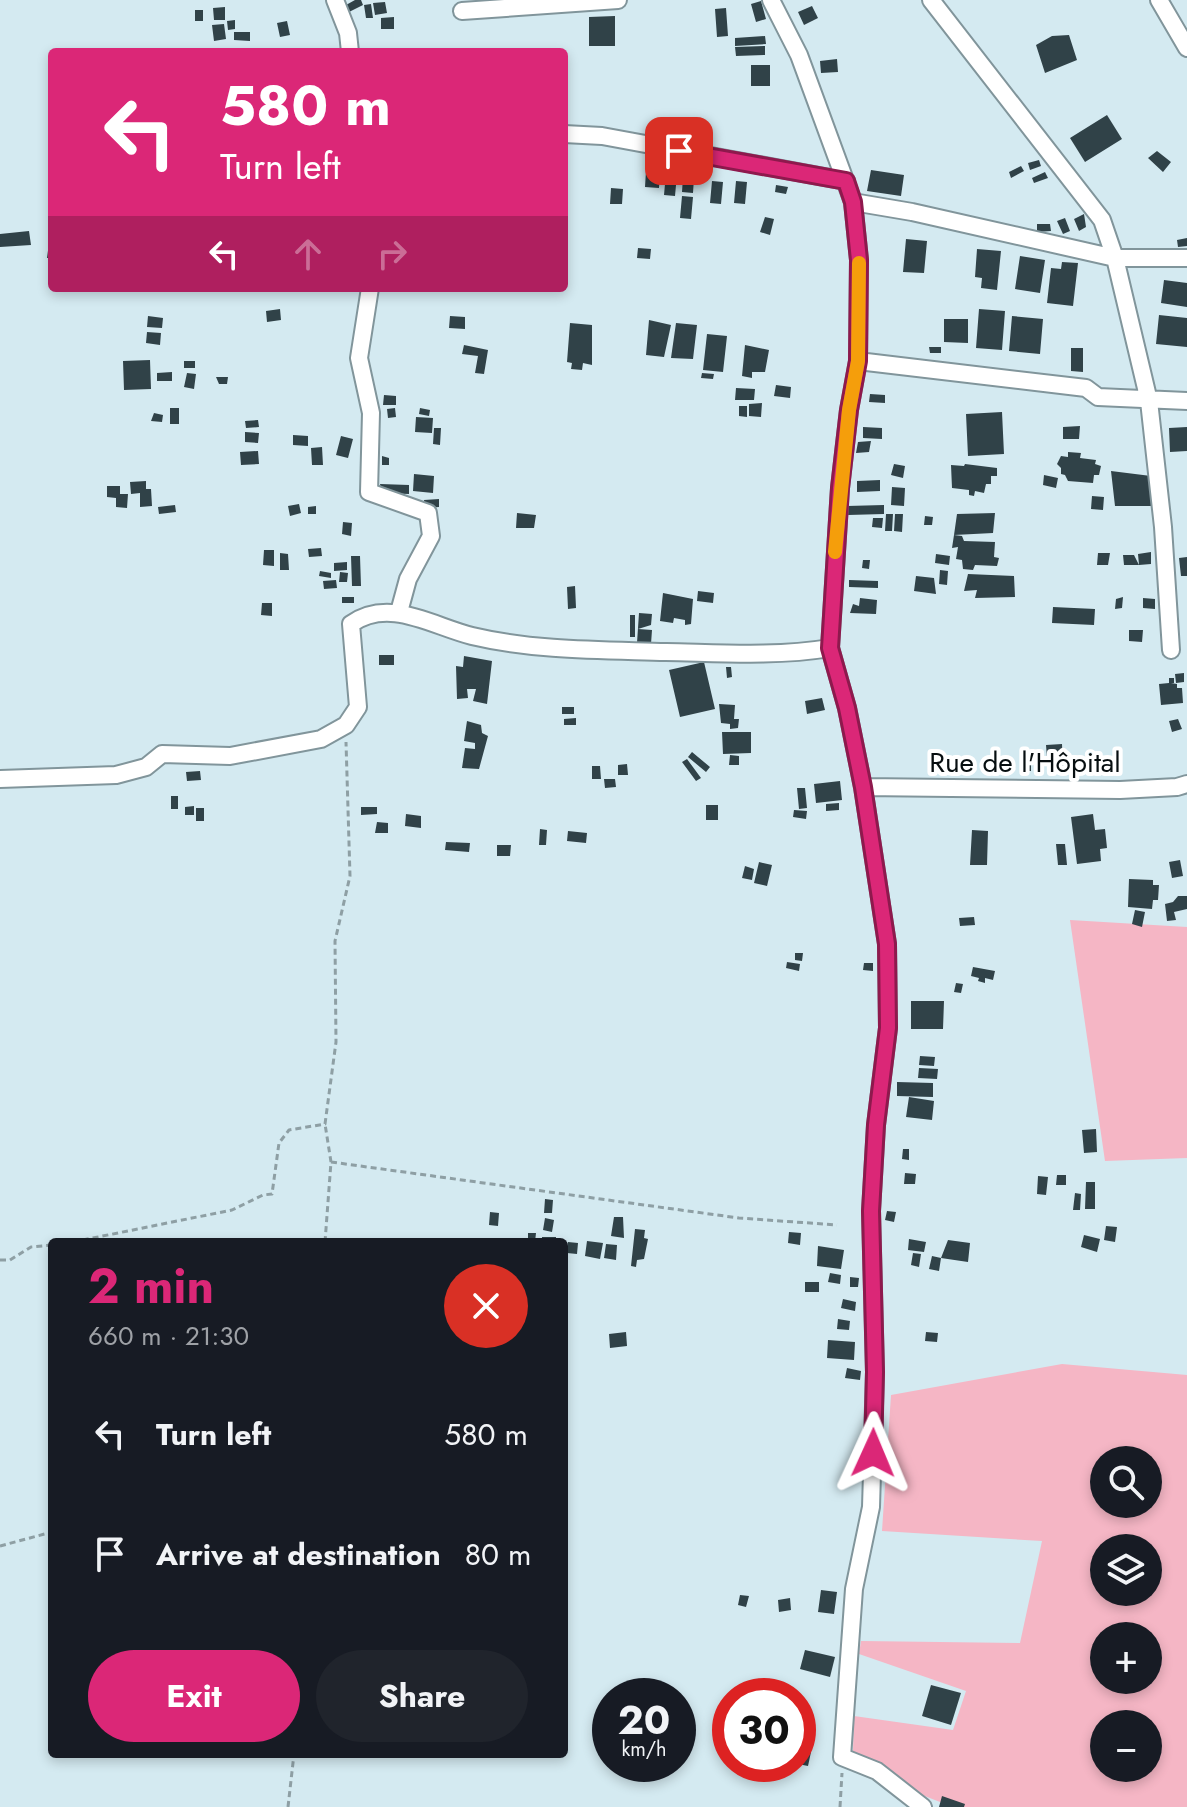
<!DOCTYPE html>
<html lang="en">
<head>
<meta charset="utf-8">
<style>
  :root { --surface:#171b24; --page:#20242c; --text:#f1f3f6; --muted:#9ea1a6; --accent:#db2777 }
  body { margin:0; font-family:Jost,sans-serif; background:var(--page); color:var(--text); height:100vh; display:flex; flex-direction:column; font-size:30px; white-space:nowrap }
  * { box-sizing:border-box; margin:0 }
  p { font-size:26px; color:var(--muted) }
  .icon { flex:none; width:44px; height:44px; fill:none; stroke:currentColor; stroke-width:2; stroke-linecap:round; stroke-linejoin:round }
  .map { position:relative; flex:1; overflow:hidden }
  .sheet { position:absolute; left:48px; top:1238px; width:520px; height:520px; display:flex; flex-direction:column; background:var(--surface); border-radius:8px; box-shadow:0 4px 12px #0003 }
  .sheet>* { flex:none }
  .top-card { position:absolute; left:48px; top:48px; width:520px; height:244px; border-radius:8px; box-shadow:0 4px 12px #0003; background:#db2777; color:#fff; overflow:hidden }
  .fabs { position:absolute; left:1090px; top:1446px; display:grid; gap:16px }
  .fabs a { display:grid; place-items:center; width:72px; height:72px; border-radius:50%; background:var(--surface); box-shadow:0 4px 12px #0003; font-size:40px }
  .speed { position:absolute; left:592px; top:1678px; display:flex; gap:16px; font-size:40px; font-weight:700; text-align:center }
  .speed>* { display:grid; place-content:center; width:104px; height:104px; border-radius:50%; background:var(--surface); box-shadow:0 4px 12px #0003; line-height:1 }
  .speed small { font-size:20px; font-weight:400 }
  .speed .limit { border:12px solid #d22; background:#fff; color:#111 }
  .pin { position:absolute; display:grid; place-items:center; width:68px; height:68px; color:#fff; margin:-34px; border-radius:16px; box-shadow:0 4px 12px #0006 }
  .me { position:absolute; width:88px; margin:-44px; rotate:1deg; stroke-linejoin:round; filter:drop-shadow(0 0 6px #0008) }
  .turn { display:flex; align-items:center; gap:28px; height:168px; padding:0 40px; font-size:36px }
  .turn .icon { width:104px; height:104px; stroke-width:2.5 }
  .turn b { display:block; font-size:56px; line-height:68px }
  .lanes { display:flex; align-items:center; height:76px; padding:0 40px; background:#0003; justify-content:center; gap:40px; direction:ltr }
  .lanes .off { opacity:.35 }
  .round { display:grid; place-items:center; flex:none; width:84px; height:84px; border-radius:42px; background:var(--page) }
  .summary { display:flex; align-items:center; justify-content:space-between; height:136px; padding:0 40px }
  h1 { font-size:48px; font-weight:700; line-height:60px; color:var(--accent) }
  .cta { display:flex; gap:16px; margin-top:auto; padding:16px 40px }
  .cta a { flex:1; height:92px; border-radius:48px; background:var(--accent); color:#fff; font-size:32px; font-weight:700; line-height:92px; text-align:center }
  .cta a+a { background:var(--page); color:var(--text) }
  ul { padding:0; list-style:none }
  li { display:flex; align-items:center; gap:24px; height:120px; padding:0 40px }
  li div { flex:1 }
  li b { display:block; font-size:30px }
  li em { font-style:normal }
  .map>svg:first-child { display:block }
  .green { fill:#f5b6c5; fill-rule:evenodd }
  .building { fill:#304248 }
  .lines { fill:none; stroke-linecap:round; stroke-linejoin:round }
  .street-casing { stroke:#81959b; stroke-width:20 }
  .path { stroke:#8e9fa4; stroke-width:3; stroke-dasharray:6 4; stroke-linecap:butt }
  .street { stroke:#fff; stroke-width:16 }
  .route-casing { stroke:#8e194d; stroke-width:20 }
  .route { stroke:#db2777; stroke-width:14 }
  .slow { stroke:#f59e0b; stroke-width:14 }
  .labels { text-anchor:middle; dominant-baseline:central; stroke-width:8; stroke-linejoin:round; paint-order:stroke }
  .street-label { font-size:28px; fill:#070e10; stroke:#fff }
</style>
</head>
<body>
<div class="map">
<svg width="1187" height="1807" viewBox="0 0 1187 1807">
  <rect width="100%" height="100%" fill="#d4eaf1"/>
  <path class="green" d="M1070,920L1187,927V1158L1105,1161Z
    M1062,1364L1187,1375V1807H953L922,1795L853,1751L854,1716L953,1730L966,1691L859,1654L861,1641L1020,1643L1042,1541L882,1531L891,1395ZM1104,1460H1148V1504H1104ZM1104,1548H1148V1592H1104ZM1104,1636H1148V1680H1104ZM1104,1724H1148V1768H1104Z"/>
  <path class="building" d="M355,0H361L363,5L349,12L346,5Z
    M761,1L766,19L756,22L751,4Z
    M385,2L387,13L375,15L373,3Z
    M371,4L373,18H366L364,5Z
    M812,6L818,18L804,25L798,12Z
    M225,7V20H214L213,8Z
    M726,8L728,36L717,37L715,9Z
    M195,10H203V21H195Z
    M615,16V46H589V17Z
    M394,17V29H381V18Z
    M235,20V29L228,30L227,21Z
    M287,21L290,35L280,37L277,23Z
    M224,24L226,39L214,41L212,25Z
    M234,32H250V41L234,40Z
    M1069,35L1077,60L1045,73L1036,45L1052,36Z
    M765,36L766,44L735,46V38Z
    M765,46V55L736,56L735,47Z
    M837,59L838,72L821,73L820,61Z
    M751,65H770V86H751Z
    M1107,115L1122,139L1085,162L1070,138Z
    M1157,151L1171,162L1163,172L1148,158Z
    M674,160L682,161L681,172L673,171Z
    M1039,160L1041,166L1030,170L1028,163Z
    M1021,166L1024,171L1011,178L1009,172Z
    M871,170L904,175L901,196L867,191Z
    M646,171L660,173L659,188L645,187Z
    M1045,172L1048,178L1034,183L1032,178Z
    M666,173L677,174L675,196L664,195Z
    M683,177L694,178L693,193L682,192Z
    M712,181L723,182L721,204L710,203Z
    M736,181L747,182L745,204L734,203Z
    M776,185L788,187L786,194L775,192Z
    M611,188L623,189L622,204H610Z
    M682,196L693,197L691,219L680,218Z
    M1084,214L1086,227L1079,231L1074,219Z
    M765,217L774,219L770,235L760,232Z
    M1065,218L1070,231L1063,234L1057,221Z
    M1037,224H1050L1051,231L1037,232Z
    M29,231L31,245L0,247V234Z
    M1187,238V246L1178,247L1177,240Z
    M906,239L927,241L924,273L903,272Z
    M52,242V258H47L49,243Z
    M638,248L651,249L650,259L637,258Z
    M977,249L1001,251L997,290L981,288L982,278L975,277Z
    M1020,256L1045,260L1040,293L1015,289Z
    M1062,262L1078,263L1073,306L1047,303L1051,268L1061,269Z
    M1164,280L1187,283V307L1161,303Z
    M280,309L281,320L267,322L266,311Z
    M979,309L1005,311L1002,350L976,348Z
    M1159,315L1187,318V347L1156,344Z
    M148,316L163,318L162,328L147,327Z
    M450,316L465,317V329L449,328Z
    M1012,316L1043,319L1040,354L1009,351Z
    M944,319H968V343L944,342Z
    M649,320L671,325L664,357L646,355Z
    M570,323L592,325V365L583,363L582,370L571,369L572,363L567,362Z
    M676,323L697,325L693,359L671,358Z
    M147,332L161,333L160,345L146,343Z
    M707,334L727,336L723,372L703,370Z
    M464,345L488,350L484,374L475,373L478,356L462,354Z
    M745,345L769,350L765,372H752V378L742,376Z
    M929,347H941V353H930Z
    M1071,348H1083V372L1071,371Z
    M150,360L151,389L124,390L123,361Z
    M184,361H195V368H184Z
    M172,372V381H157V373Z
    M187,373L196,374L194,389L184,387Z
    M702,373L714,374L713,379L701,378Z
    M216,377H228L227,384H219Z
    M776,385L791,387L790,398L774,396Z
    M736,388L755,389L754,400H735Z
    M870,394L885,395V403L869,402Z
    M384,395L396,396V405H383Z
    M762,403L761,417L749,416V404Z
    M739,406H747V417L739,416Z
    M170,408H179V424H170Z
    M395,408L396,417L388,418L387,409Z
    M420,408L430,410L429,416L419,414Z
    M1002,412L1004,454L968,456L966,414Z
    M154,413L163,415L162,422L151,421Z
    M416,417L433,418L432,433L415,432Z
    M258,420L259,427L246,428L245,421Z
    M1080,426L1079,439H1063V427Z
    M863,427L882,428V439L863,438Z
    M1187,427V451L1170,452L1169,428Z
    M434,428H441L440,445L433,444Z
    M245,432L259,433L258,443L245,442Z
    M293,435L308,436V446L293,445Z
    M341,436L353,439L348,458L336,455Z
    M871,441L869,452L856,453L858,442Z
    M322,447L323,465H312L311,448Z
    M258,451L259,464L241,465L240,452Z
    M1068,452L1081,453L1080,458L1096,460L1095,464L1101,466L1099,475H1094L1093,483L1068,481L1065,475L1061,474V468L1057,464L1061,456L1068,457Z
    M382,456L389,458V465H382Z
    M894,464L905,466L903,478L891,475Z
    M965,464L997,468V476H991V484H986L984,493L975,491L974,496L969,495V490L952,488L951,465L964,466Z
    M1111,471L1151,476L1152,506H1115Z
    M414,474L434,476L433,493L413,491Z
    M1044,475L1058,478L1056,488L1043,485Z
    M880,480V491L857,492V481Z
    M146,481V489H151L152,506L140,507V493L131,494L130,482Z
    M380,484L409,485V494L382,493Z
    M107,486H120V494H128L127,508L116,507V498L107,497Z
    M892,487L905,488L904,506L891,505Z
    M1092,496L1104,497L1103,510L1091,509Z
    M439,499V507L425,508L424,500Z
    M299,504L301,513L290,516L288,506Z
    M175,505L176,512L159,514L158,507Z
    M884,505V514L848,515L847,506Z
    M316,506V514H308V507Z
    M517,513L536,515L534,528H516Z
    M995,513L993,533L954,535L957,514Z
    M886,514H893L892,531H885Z
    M895,514H903L902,532L894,531Z
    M925,516L933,517L932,525H924Z
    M873,518H883L882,528L872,527Z
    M343,522L352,523L351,536L342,534Z
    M954,535L962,536L964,541L995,542L994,557L999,558L997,566L975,565L973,570L963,569L962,560L956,559L958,547L952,548Z
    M321,548L322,556L309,557L308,549Z
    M264,550H274V566L263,565Z
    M1151,552V564L1139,565H1124L1123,555H1134L1139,565L1138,554Z
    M280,553L288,554L289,570H280Z
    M1098,553H1110L1108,565H1097Z
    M936,554L950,556L949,565L935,563Z
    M351,556H360L361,586H352Z
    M1187,557V576H1181L1179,558Z
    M863,560H870L869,569L862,568Z
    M347,562V570L334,571V563Z
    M940,570L948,571L947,585L939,584Z
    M320,571L331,573V578L319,576Z
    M340,572L348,573L347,582H339Z
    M968,574L1014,576L1015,597L975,598L977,590L964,591Z
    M916,576L934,578L936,594L914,591Z
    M336,580L337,588L324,589L323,581Z
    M849,580L878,581V588L849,587Z
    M575,586L576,608L568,609L567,587Z
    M698,591L714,593L713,603L697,601Z
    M663,593L693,599L691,624L685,625V620L674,618L673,623L660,621Z
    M342,597H354V603H342Z
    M1123,597L1122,608L1115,609L1116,599Z
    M860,598L877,600L876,614L850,613L853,604L859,606Z
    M1143,598L1155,599V609L1143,608Z
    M262,603H272V616L261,615Z
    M1053,607L1095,609L1094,625L1052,623Z
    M639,613L652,614L651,625L638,629L652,630L651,644L637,643Z
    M630,615H635V637H630Z
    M1129,630H1143L1142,642L1129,641Z
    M379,655H394V665H379Z
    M464,656L492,661L487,704L473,701L476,689H467L468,698L457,699L456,666L463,667Z
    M704,662L715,709L680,717L669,670Z
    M726,667H731L732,677L727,678Z
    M1184,673V682L1176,683L1175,674Z
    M1169,678H1174V683H1171L1177,684V688H1182L1183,703L1161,705L1159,684L1169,683Z
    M822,698L825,710L807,714L805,701Z
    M719,704L735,705L734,719H739L738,728L730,729V724L721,723Z
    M562,707H574V714H562Z
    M576,718V725H564V719Z
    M1178,719L1182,729L1172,732L1169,721Z
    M467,721L481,725L482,733L488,736L479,769L462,768L465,748L475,749V743L464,741Z
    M722,732H751V753L723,754Z
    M1062,744L1063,768L1048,770L1046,745Z
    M692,752L710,767L706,772L688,757Z
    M730,755L739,756V765H729Z
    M1022,755H1031V771H1022Z
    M687,759L701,778L696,781L682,762Z
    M627,764L628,775H618V765Z
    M592,766H600L601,779H592Z
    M200,771L201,780L187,781L186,772Z
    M604,779H615L616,787L605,788Z
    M840,781L842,800L816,803L814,784Z
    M797,788H805L807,808L799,809Z
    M171,796H178V809H171Z
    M839,803V810L826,811V804Z
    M706,805H718V820H706Z
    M194,806V815H185V807Z
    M361,807H377V814L361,815Z
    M196,808H204V821H196Z
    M794,810L807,811L806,819L793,817Z
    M406,814L421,816V828L405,826Z
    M1093,814L1095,830L1105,829L1107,848L1100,849L1101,861L1077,864L1071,817Z
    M377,822L388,823V833H375Z
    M540,829L547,830L546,845H539Z
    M972,830L988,831L987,865H970Z
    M568,831L587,833L586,843L567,841Z
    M446,842L470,843L469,852L445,850Z
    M1056,844H1065L1067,865H1058Z
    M497,845H511L510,856H497Z
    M1180,860L1183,876L1172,878L1169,862Z
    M759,862L772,865L767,886L754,883Z
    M745,866L754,869L752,880L742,878Z
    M1129,879L1153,880V885H1159L1158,900H1153L1152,909L1128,907Z
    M1178,896H1187V909L1174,912L1176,920L1167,921L1165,904L1173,902Z
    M1135,910L1145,912L1142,927L1132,924Z
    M974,917L975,925L960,926L959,918Z
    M795,953H803L802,961L795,960Z
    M787,962L800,964L799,971L786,968Z
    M864,963H873V971L863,970Z
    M973,967L995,971L993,980L985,978V983L978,981L979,978L971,976Z
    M956,983L963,984L961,993L954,992Z
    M911,1001H944L943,1029H911Z
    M920,1056L935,1057L934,1066L919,1065Z
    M919,1068L938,1069L937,1079L918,1078Z
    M897,1082L933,1083V1097L897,1096Z
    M909,1097L934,1101L932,1120L906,1117Z
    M1096,1129L1097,1152L1084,1153L1082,1130Z
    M903,1149H909V1160L902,1159Z
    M905,1173L916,1174L915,1184H904Z
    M1057,1175H1066V1185H1056Z
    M1038,1176L1048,1177L1046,1195L1037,1194Z
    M1086,1182H1095V1209H1085Z
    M1075,1193L1081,1194L1080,1210H1073Z
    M545,1199L553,1200L552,1213H544Z
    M887,1211L896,1212L894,1222L885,1220Z
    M490,1212L499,1213L498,1226L489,1225Z
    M614,1217H623L624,1238L611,1236Z
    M545,1218L554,1220L552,1232L543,1230Z
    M1106,1226L1117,1227L1115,1242L1104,1240Z
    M635,1229L645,1230L644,1238L648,1239L644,1259L637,1260L636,1267L631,1266Z
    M789,1232L801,1233L800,1245L788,1243Z
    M528,1233H536L535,1242H528Z
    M1084,1235L1100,1239L1097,1252L1081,1247Z
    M542,1237H556V1242H542Z
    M909,1239L926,1242L924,1252L908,1250Z
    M948,1240L970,1243L968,1262L941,1258Z
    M587,1241L603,1243L600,1259L585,1256Z
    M568,1242L578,1243L577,1254L567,1253Z
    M606,1244L617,1245L616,1260L604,1258Z
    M818,1246L844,1250L841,1269L817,1266Z
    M913,1253L921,1254L919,1267L911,1265Z
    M932,1256L941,1258L939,1271L929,1269Z
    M830,1273L841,1275L840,1284L828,1282Z
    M850,1277L859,1278L858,1287H850Z
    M805,1282H819V1292H805Z
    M843,1299L856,1302L855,1311L841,1308Z
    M838,1319L850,1321L849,1330L837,1329Z
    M626,1332L627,1346L610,1348L609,1334Z
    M926,1332L938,1333L937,1342L925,1341Z
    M828,1340L855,1342L854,1360L827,1358Z
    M847,1368L861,1371L860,1380L845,1378Z
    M821,1590L837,1592L834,1614L818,1612Z
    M740,1595L749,1596L746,1607L738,1605Z
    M790,1598L791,1610L779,1612L778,1600Z
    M805,1650L835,1657L830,1677L800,1669Z
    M931,1685L961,1693L951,1725L922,1716Z
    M798,1749L811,1752L808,1766L798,1764Z
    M942,1796L965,1804L964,1807H939Z"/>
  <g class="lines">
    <defs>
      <path id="street" d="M335,0L348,33L350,52
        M771,0L799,55L853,202L859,260L858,361L849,410L840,488L830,648L847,708L863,787L887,944L888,1028L876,1125L871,1211L875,1372L871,1507L854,1589L842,1757L877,1771L923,1807
        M931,0L1102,220L1115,258L1149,401L1163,527L1171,650
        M1159,0L1187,48
        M462,11L618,0
        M564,134L602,136L846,181
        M853,202L912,212L1115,258H1187
        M370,288L359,358L371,413L369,492L428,513L431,536L408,579L399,612
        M858,361L1086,388L1098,397L1187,401
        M0,779L116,775L146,767L162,754L230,756L321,739L346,725L358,707L351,624C389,597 432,626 472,636C535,651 602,650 666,652C721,653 775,657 830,648
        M863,787L1120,790L1177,787L1187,784"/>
    </defs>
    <use href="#street" class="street-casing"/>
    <path class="path" d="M331,1162L739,1218L837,1225
      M73,1242L232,1210L263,1195L272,1194L279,1143L289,1130L325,1124L336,1042L335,941L350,876L346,742
      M325,1242L331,1162L325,1124
      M0,1260H10L31,1247L52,1245
      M0,1546L52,1532
      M288,1807L294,1754
      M840,1807L842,1773"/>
    <use href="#street" class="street"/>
  </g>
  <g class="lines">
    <defs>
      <path id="route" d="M679,151L846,181L853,202L859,260L858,361L849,410L840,488L830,648L847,708L863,787L887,944L888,1028L876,1125L871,1211L875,1372L873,1453"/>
    </defs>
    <use href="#route" class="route-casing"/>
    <use href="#route" class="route"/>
    <path class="slow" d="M835,552L849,410L858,361L859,263"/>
  </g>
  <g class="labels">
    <g class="street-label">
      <text x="1025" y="762">Rue de l'Hôpital</text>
    </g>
  </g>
</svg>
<div class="fabs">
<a><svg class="icon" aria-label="search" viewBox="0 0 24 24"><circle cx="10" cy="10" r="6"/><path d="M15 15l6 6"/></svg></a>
<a><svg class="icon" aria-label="layers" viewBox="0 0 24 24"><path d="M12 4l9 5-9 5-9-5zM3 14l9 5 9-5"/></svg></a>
<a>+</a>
<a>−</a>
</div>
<div class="speed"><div>20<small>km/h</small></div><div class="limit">30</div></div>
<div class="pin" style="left:679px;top:151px;background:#d93025"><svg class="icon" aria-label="arrive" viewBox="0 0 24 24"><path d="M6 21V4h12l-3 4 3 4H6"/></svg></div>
<svg class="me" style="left:873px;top:1453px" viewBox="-20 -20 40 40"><path d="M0-17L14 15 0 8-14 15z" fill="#db2777" stroke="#fff" stroke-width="4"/></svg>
<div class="top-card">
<div class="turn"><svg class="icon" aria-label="left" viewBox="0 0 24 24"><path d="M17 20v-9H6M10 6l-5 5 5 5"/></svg><div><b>580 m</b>Turn left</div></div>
<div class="lanes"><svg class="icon" aria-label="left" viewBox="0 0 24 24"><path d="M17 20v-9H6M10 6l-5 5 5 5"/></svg><svg class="icon off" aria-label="ahead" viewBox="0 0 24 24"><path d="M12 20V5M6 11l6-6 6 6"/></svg><svg class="icon off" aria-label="right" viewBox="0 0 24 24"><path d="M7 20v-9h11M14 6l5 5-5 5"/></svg></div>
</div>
<section class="sheet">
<div class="summary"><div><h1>2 min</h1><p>660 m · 21:30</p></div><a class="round" style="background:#d93025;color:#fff"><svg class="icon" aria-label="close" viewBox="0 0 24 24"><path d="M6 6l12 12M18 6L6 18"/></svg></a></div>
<ul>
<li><svg class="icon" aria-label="left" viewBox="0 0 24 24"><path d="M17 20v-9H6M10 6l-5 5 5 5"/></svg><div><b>Turn left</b></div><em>580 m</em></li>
<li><svg class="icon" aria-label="arrive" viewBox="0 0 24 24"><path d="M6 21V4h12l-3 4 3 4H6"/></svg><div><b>Arrive at destination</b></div><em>80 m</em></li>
</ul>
<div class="cta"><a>Exit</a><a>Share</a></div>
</section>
</div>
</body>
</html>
